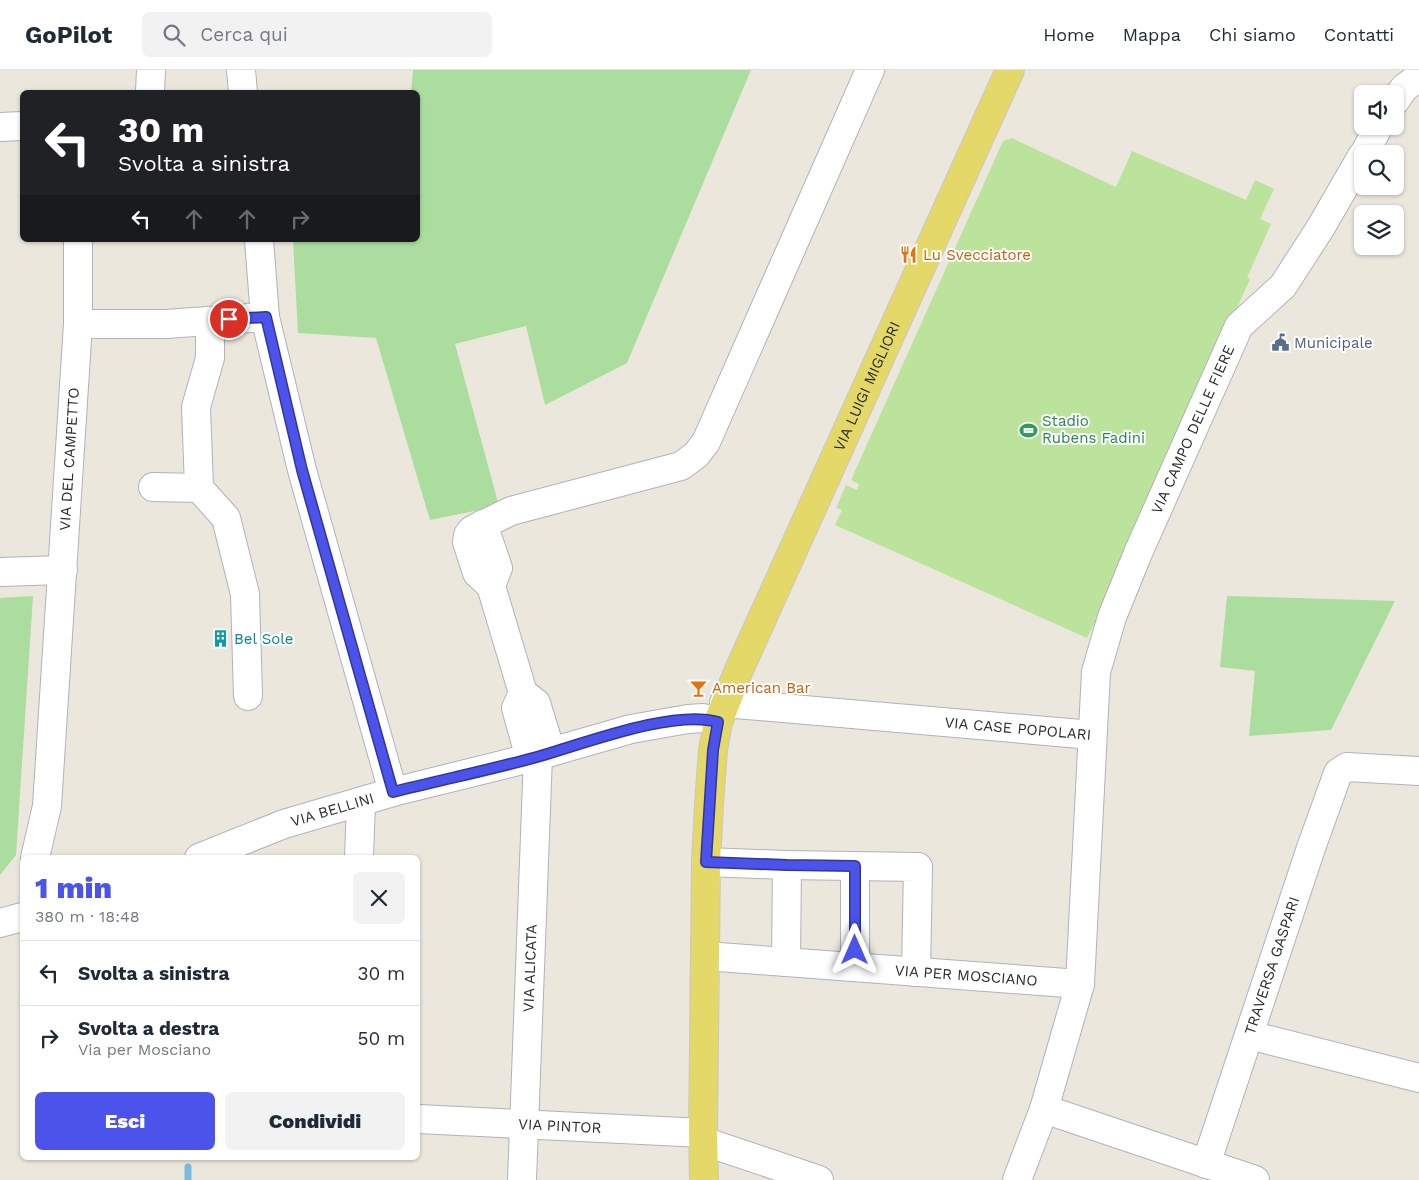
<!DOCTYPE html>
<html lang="it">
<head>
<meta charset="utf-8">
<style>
  :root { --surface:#fff; --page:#f2f2f3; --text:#1f2937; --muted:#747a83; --line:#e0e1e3; --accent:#4b53ea }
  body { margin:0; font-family:"Work Sans",sans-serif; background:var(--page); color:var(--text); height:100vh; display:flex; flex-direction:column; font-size:19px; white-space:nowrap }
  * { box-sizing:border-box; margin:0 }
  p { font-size:16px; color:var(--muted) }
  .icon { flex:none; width:28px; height:28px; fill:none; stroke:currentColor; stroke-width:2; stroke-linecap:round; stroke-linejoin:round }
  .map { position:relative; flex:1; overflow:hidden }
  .sheet { position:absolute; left:20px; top:785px; width:400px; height:305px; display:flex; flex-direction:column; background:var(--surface); border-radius:8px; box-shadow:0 1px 4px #0004 }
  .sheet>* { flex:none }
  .guide { position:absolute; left:20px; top:20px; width:400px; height:152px; border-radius:8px; box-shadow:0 1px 4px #0004; background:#202124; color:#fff; overflow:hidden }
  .tools { position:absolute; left:1354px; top:15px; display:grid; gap:10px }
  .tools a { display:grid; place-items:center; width:50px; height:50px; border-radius:8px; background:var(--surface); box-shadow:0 1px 4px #0004; font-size:25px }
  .pin { position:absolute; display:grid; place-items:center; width:42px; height:42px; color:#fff; margin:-21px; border:2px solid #fff; border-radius:50%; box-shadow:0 1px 5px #0007 }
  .me { position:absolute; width:55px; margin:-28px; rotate:0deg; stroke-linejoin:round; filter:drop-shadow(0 0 4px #0008) }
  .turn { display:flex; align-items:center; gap:18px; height:105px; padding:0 15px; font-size:22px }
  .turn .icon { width:65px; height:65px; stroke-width:2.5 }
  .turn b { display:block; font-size:35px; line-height:42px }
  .lanes { display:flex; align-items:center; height:48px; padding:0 15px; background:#0003; justify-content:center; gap:25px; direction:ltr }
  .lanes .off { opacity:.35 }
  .round { display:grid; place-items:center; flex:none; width:52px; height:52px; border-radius:8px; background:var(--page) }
  .headline { display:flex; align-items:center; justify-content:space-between; height:85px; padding:0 15px }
  h1 { font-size:30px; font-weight:800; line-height:38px; color:var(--accent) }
  .primary-button { display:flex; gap:10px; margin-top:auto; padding:10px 15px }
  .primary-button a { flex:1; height:58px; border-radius:8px; background:var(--accent); color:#fff; font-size:20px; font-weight:800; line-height:58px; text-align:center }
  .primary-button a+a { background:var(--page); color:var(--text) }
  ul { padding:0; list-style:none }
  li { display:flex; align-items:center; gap:15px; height:65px; padding:0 15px; border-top:1px solid var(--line) }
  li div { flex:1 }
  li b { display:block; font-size:19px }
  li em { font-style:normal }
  header { display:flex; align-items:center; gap:30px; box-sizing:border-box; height:70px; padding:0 25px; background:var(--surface); border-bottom:1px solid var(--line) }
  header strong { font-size:24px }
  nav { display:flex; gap:28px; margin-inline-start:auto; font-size:18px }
  .search { width:350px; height:45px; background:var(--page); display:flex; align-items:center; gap:12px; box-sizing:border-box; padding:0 18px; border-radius:8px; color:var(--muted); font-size:19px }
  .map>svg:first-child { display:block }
  .green { fill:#abdd9e }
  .pitch { fill:#bbe39b }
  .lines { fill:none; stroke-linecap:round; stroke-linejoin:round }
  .stream { stroke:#79b9e4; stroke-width:7 }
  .minor-casing { stroke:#b1b1bc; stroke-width:30 }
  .major-casing { stroke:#c8c8c8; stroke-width:30 }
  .minor { stroke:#fff; stroke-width:28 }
  .major { stroke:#e4d869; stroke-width:28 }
  .route-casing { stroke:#313698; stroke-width:12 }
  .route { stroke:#4b53ea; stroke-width:9 }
  .labels { text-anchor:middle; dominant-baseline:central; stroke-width:4; stroke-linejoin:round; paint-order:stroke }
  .food-label { font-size:15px; fill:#c56008; stroke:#fff; text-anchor:start }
  .service-label { font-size:15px; fill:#4e5e75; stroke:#fff; text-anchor:start }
  .street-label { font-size:15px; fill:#2a2a2a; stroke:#fff }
  .leisure-label { font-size:15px; fill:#27864d; stroke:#fff; text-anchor:start }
  .culture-label { font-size:15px; fill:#0d838f; stroke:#fff; text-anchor:start }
</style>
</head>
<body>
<header>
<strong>GoPilot</strong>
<div class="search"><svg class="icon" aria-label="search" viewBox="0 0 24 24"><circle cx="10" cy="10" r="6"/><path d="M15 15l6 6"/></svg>Cerca qui</div>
<nav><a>Home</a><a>Mappa</a><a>Chi siamo</a><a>Contatti</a></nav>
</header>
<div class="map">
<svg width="1419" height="1110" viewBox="0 0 1419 1110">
  <rect width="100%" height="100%" fill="#ebe7dd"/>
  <path class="green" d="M413,0H751L627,293L545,335L526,256L455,274L499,436L430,450L376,268L298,263L293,170H418V22H411Z
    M33,526L16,785L0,805V528Z
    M1227,526L1395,531L1331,660L1249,666L1255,601L1220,597Z"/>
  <path class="pitch" d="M1012,68L1116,117L1132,81L1246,130L1255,110L1274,119L1260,149L1271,154L1247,208L1250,209L1107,529L1087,568L835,455L842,440L836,438L846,415L857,420L859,414L851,410L1003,71Z"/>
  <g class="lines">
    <path class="stream" d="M188,1110V1097"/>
    <defs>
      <g id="minor">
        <path d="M241,0L243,22"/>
        <path d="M150,22L151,0"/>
        <path d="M1395,31L1404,18L1419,7"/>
        <path d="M0,57L22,56"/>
        <path d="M1364,84L1379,56"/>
        <path d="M265,247L302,400L393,722"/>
        <path d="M78,254V170"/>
        <path d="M153,417L199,418L226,448L245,524L248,626"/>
        <path d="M199,418L196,337L210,288V251"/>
        <path d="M483,454L498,498L491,516"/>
        <path d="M0,502L63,500"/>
        <path d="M523,623L491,516L477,503L467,472L468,465L472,460L511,441L681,396L696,385L706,372L870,0"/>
        <path d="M523,623L516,638L530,688"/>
        <path d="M523,623L536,633L551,682"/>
        <path id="s1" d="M724,633L1092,665"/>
        <path id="s2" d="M35,788L47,736L78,254H166L265,247L259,170"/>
        <path id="s3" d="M199,788L284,754L393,722L530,688L631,659L688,649L703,648L718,652"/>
        <path d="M359,788L361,732"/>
        <path d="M706,792L787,795L918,797L916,902"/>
        <path d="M855,796V897"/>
        <path d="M0,853L22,847"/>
        <path id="s4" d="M705,886L1080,914"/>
        <path d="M786,892L787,795"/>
        <path d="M1249,965L1419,1008"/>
        <path d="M1044,1039L1255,1110"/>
        <path id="s5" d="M418,1049L703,1063"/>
        <path d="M703,1071L819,1110"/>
        <path id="s6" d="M1206,1094L1311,778L1338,703L1347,697L1419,701"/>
        <path id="s7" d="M522,1110L538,686"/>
        <path id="s8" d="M1017,1110L1044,1039L1080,914L1096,602L1112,547L1138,483L1239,256L1283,216L1321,157L1362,86"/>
      </g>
      <g id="major">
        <path id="s9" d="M704,1110L703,1063L706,792L709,734L713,680L718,652L738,602L1010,0"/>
      </g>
    </defs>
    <use href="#minor" class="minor-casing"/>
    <use href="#major" class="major-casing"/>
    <use href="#minor" class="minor"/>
    <use href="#major" class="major"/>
  </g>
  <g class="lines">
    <defs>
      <path id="route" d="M229,249L266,247L302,400L393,722C441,710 489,700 537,687C583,674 673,639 718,652L713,680L706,792L787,795L855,796V880"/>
    </defs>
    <use href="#route" class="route-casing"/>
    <use href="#route" class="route"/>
  </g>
  <defs>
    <symbol id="restaurant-bare" viewBox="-9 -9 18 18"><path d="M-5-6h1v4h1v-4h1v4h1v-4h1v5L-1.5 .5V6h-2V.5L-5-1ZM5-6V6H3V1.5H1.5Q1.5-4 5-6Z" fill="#e8710a" stroke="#fff" stroke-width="2.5" paint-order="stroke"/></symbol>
    <symbol id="civic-bare" viewBox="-9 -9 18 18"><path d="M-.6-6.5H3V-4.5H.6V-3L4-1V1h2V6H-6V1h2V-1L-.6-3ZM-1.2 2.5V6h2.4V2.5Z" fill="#5c6f8a" stroke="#fff" stroke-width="2.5" paint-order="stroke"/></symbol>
    <symbol id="stadium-bare" viewBox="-9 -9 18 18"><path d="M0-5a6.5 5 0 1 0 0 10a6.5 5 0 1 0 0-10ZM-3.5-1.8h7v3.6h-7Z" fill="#2e9e5b" stroke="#fff" stroke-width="2.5" paint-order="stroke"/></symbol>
    <symbol id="building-bare" viewBox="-9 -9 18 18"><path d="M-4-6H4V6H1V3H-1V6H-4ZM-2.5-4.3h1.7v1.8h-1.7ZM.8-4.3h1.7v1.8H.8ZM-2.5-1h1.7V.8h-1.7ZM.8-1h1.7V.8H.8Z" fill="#0f9aa8" stroke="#fff" stroke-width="2.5" paint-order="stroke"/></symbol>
    <symbol id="bar-bare" viewBox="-9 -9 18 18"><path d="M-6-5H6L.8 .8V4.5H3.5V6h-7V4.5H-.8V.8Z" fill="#e8710a" stroke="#fff" stroke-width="2.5" paint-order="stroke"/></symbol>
  </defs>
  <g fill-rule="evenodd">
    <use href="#restaurant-bare" x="896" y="172" width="25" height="25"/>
    <use href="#civic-bare" x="1268" y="260" width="25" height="25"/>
    <use href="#stadium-bare" x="1016" y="348" width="25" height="25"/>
    <use href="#building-bare" x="208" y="556" width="25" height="25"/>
    <use href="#bar-bare" x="686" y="606" width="25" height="25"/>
  </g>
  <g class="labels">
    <g class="food-label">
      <text x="923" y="185">Lu Svecciatore</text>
      <text x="712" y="618">American Bar</text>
    </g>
    <g class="service-label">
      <text x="1294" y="273">Municipale</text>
    </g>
    <g class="street-label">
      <text stroke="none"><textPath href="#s9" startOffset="826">VIA LUIGI MIGLIORI</textPath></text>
      <text stroke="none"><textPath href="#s8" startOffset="780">VIA CAMPO DELLE FIERE</textPath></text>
      <text stroke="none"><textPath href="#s2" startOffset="401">VIA DEL CAMPETTO</textPath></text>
      <text stroke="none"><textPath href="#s1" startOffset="295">VIA CASE POPOLARI</textPath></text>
      <text stroke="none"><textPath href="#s3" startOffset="142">VIA BELLINI</textPath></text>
      <text stroke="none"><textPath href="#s6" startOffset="209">TRAVERSA GASPARI</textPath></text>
      <text stroke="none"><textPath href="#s7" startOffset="212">VIA ALICATA</textPath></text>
      <text stroke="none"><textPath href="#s4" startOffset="262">VIA PER MOSCIANO</textPath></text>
      <text stroke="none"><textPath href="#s5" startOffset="142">VIA PINTOR</textPath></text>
    </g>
    <g class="leisure-label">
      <text x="1042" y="351">Stadio<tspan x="1042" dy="17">Rubens Fadini</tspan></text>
    </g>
    <g class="culture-label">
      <text x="234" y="569">Bel Sole</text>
    </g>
  </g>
</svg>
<div class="tools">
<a><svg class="icon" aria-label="sound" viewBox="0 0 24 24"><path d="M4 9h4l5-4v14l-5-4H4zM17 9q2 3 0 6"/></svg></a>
<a><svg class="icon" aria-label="search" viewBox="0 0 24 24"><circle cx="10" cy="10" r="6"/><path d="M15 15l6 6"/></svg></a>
<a><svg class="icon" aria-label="layers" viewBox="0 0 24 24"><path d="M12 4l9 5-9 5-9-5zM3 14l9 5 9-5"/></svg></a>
</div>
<div class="pin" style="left:229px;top:249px;background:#d93025"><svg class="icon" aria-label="arrive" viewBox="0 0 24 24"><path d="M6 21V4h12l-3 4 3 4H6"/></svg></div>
<svg class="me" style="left:855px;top:880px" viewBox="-20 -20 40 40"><path d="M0-17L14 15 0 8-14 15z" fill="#4b53ea" stroke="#fff" stroke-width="4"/></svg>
<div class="guide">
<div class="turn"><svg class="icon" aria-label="left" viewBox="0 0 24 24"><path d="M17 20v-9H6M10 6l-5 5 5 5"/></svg><div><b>30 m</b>Svolta a sinistra</div></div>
<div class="lanes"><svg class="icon" aria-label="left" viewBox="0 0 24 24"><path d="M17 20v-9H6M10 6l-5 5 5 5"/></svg><svg class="icon off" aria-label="ahead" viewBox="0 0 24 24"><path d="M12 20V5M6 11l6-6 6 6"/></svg><svg class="icon off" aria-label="ahead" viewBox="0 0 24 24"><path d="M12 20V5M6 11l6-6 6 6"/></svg><svg class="icon off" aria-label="right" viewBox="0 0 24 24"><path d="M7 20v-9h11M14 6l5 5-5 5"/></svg></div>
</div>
<section class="sheet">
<div class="headline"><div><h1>1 min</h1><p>380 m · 18:48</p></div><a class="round"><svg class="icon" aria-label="close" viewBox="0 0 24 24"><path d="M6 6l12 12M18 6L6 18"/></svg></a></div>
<ul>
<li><svg class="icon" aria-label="left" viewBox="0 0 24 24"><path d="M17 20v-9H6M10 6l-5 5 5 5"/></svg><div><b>Svolta a sinistra</b></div><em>30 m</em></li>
<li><svg class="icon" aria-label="right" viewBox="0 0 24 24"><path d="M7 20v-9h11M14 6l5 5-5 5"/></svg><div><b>Svolta a destra</b><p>Via per Mosciano</p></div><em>50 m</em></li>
</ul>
<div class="primary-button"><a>Esci</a><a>Condividi</a></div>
</section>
</div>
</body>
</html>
